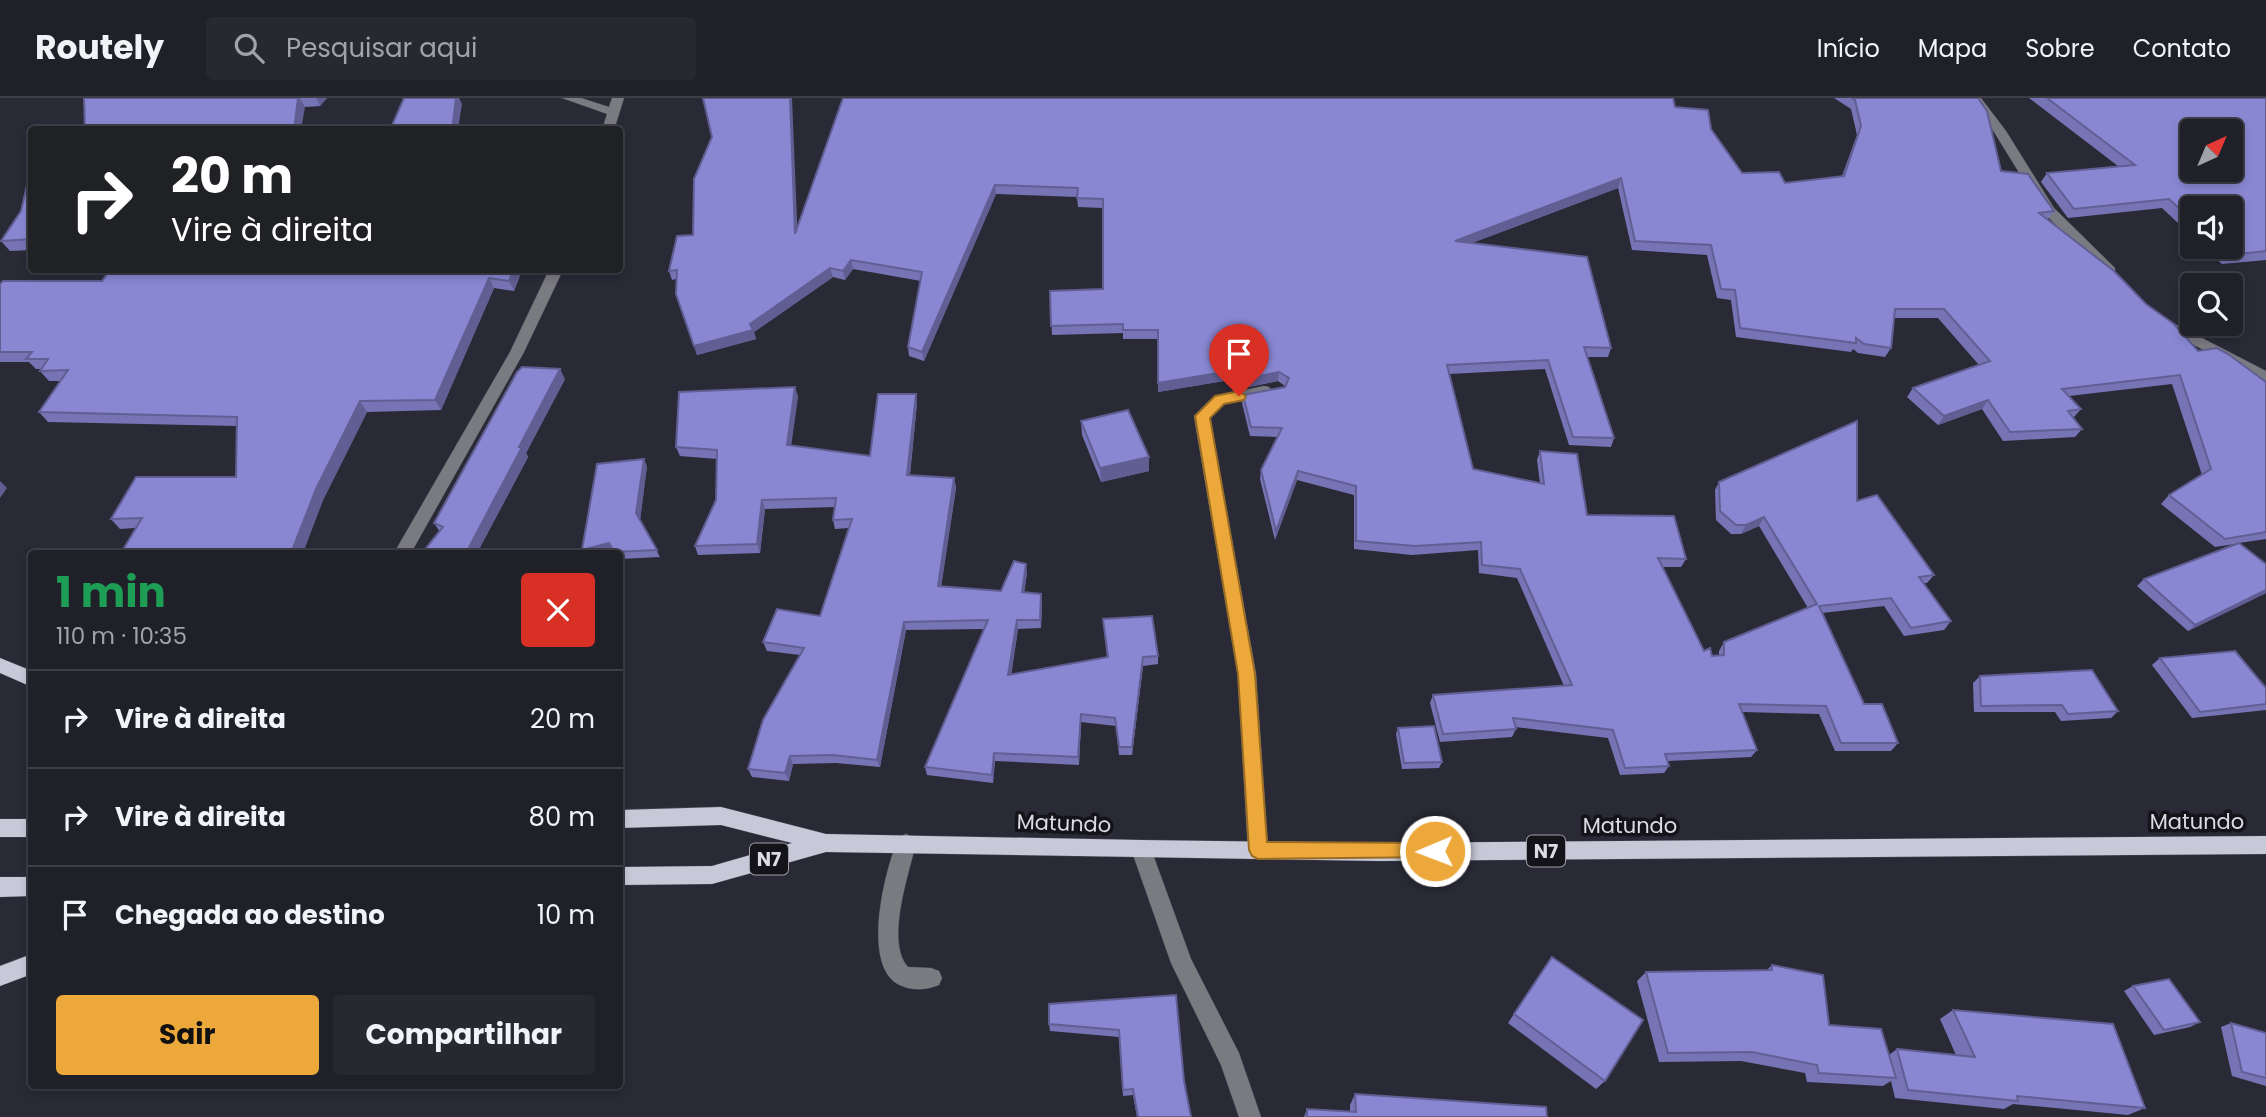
<!DOCTYPE html>
<html lang="pt">
<head>
<meta charset="utf-8">
<style>
  :root { --surface:#202029; --page:#282831; --text:#f1f3f6; --muted:#a2a3a8; --line:#3d3e46; --accent:#eda83b }
  body { margin:0; font-family:Poppins,sans-serif; background:var(--page); color:var(--text); height:100vh; display:flex; flex-direction:column; font-size:26px; white-space:nowrap }
  * { box-sizing:border-box; margin:0 }
  p { font-size:23px; color:var(--muted) }
  .icon { flex:none; width:38px; height:38px; fill:none; stroke:currentColor; stroke-width:2; stroke-linecap:round; stroke-linejoin:round }
  .map { position:relative; flex:1; overflow:hidden }
  .drawer { position:absolute; left:28px; top:452px; width:595px; height:539px; display:flex; flex-direction:column; background:var(--surface); border-radius:7px; box-shadow:0 4px 10px #0003,0 0 0 2px var(--line) }
  .drawer>* { flex:none }
  .top-card { position:absolute; left:28px; top:28px; width:595px; height:147px; border-radius:7px; box-shadow:0 4px 10px #0003,0 0 0 2px var(--line); background:#202124; color:#fff; overflow:hidden }
  .needle { width:46px; rotate:44deg }
  .tools { position:absolute; left:2180px; top:21px; display:grid; gap:14px }
  .tools a { display:grid; place-items:center; width:63px; height:63px; border-radius:7px; background:var(--surface); box-shadow:0 4px 10px #0003,0 0 0 2px var(--line); font-size:35px }
  .pin { position:absolute; display:grid; place-items:center; width:60px; height:60px; color:#fff; margin:-72px -30px; border-radius:50% 50% 50% 0; rotate:-45deg; box-shadow:0 0 7px #0007 }
  .pin .icon { rotate:45deg }
  .me { position:absolute; width:77px; margin:-38px; rotate:269deg; stroke-linejoin:round; filter:drop-shadow(0 0 5px #0008) }
  .turn { display:flex; align-items:center; gap:24px; height:147px; padding:0 28px; font-size:32px }
  .turn .icon { width:91px; height:91px; stroke-width:2.5 }
  .turn b { display:block; font-size:49px; line-height:60px }
  .round { display:grid; place-items:center; flex:none; width:74px; height:74px; border-radius:7px; background:var(--page) }
  .head { display:flex; align-items:center; justify-content:space-between; height:119px; padding:0 28px }
  h1 { font-size:42px; font-weight:700; line-height:52px; color:#1e9e55 }
  .cta { display:flex; gap:14px; margin-top:auto; padding:14px 28px }
  .cta a { flex:1; height:80px; border-radius:7px; background:var(--accent); color:#111; font-size:28px; font-weight:700; line-height:80px; text-align:center }
  .cta a+a { background:var(--page); color:var(--text) }
  ul { padding:0; list-style:none }
  li { display:flex; align-items:center; gap:21px; height:98px; padding:0 28px; border-top:2px solid var(--line) }
  li div { flex:1 }
  li b { display:block; font-size:26px }
  li em { font-style:normal }
  header { display:flex; align-items:center; gap:42px; box-sizing:border-box; height:98px; padding:0 35px; background:var(--surface); border-bottom:2px solid var(--line) }
  header strong { font-size:33px }
  nav { display:flex; gap:38px; margin-inline-start:auto; font-size:24px }
  .search { width:490px; height:63px; background:var(--page); display:flex; align-items:center; gap:18px; box-sizing:border-box; padding:0 24px; border-radius:7px; color:var(--muted); font-size:26px }
  .map>svg:first-child { display:block }
  .lines { fill:none; stroke-linecap:round; stroke-linejoin:round }
  .minor-casing { stroke:#464653; stroke-width:1 }
  .major-casing { stroke:#464653; stroke-width:1 }
  .minor { fill:#7a7a81; fill-rule:evenodd }
  .major { fill:#c8c9d8; fill-rule:evenodd }
  .wall { fill:#7674b5 }
  .shaded-wall { fill:#605e93 }
  .building { fill:#8987d2; stroke:#605e93; stroke-width:2; fill-rule:evenodd }
  .route { fill:#eda83b; stroke:#9a6d26; stroke-width:2 }
  .labels { text-anchor:middle; dominant-baseline:central; stroke-width:7; stroke-linejoin:round; paint-order:stroke }
  .shield { fill:#131319; stroke:#9e9fa7; stroke-width:2 }
  .shield-label { font-size:19px; font-weight:bold; fill:#dadbe4 }
  .street-label { font-size:21px; fill:#dadbe4; stroke:#131319 }
</style>
</head>
<body>
<header>
<strong>Routely</strong>
<div class="search"><svg class="icon" aria-label="search" viewBox="0 0 24 24"><circle cx="10" cy="10" r="6"/><path d="M15 15l6 6"/></svg>Pesquisar aqui</div>
<nav><a>Início</a><a>Mapa</a><a>Sobre</a><a>Contato</a></nav>
</header>
<div class="map">
<svg width="2266" height="1019" viewBox="0 0 2266 1019">
  <rect width="100%" height="100%" fill="#2a2a37"/>
  <g class="lines">
    <defs>
      <path id="minor" d="M562,0H581L609,9L612,0H624L614,32H602L607,16Z
        M1969,0H1981L2006,33L2054,110L2115,170V176H2105L2044,115L1994,34Z
        M549,172H563L524,254L411,455H394L510,254Z
        M2169,223L2266,273V285L2164,231L2162,228Z
        M1264,288L1269,289L1272,293L1269,297L1225,306L1210,320L1256,576L1268,752L1265,758L1258,761L1251,758L1248,752L1238,576L1194,318L1215,298Z
        M906,736L913,739L916,745C909,776 885,844 908,869L931,870L939,873L942,880L939,887C927,892 913,893 902,888C859,872 885,770 899,739Z
        M1141,742L1148,745L1151,751L1191,861L1239,955L1261,1019H1239L1221,967L1171,865L1131,751L1134,745Z"/>
      <path id="major" d="M0,560L32,573V589L0,575Z
        M721,709L826,736L1141,742L1380,745L2266,738V756L1380,763L826,754L712,786L620,787V769L712,768L792,745L721,727L620,730V712Z
        M0,721H32V739H0Z
        M0,779H32V798L0,799Z
        M32,856V876L0,888V868Z"/>
    </defs>
    <use href="#minor" class="minor-casing"/>
    <use href="#major" class="major-casing"/>
    <use href="#minor" class="minor"/>
    <use href="#major" class="major"/>
  </g>
  <path class="wall" d="M84,0H327L320,8L305,9Z
    M843,0L1675,9L1711,31L1742,75L1785,85L1842,78L1857,37L1851,11L1834,0H1978L2001,73L2054,113L2048,121L2146,206L2198,253L2266,284V441L2239,445L2266,466V495L2188,533L2137,488L2144,481L2235,446L2215,449L2161,406L2169,397L2202,377L2172,286L2069,298L2081,311L2073,320L2082,331L2075,339L2003,343L1982,311L1938,327L1907,299L1913,290L1979,267L1938,220H1894L1891,250L1885,259L1858,255L1853,251L1851,254L1736,239L1731,202L1717,200L1707,157L1632,152L1618,90L1472,145L1611,250L1608,259H1587L1614,340L1611,349L1569,347L1545,271L1449,276L1473,371L1540,385L1537,362L1540,353L1587,417L1686,461L1681,469H1663L1704,553L1712,558L1719,557V553L1724,544L1808,510L1759,428L1741,436H1731L1716,422L1715,392L1719,384L1857,403L1934,477L1927,485H1924L1951,523L1944,532L1904,538L1884,508L1822,515L1864,606L1898,645L1891,653H1835L1819,616L1742,614L1757,652L1751,659L1668,663L1669,668L1664,675L1620,677L1608,640L1515,629L1516,631L1512,639L1440,644L1430,605L1433,597L1564,588L1517,480L1479,475L1478,452L1412,457L1354,451V397L1297,382L1275,442L1260,381L1261,372L1277,339L1250,338L1242,305L1243,297L1285,289V288L1278,283L1239,291L1236,281L1158,294V241H1123V235L1052,237L1050,193L1103,191V110L1078,109L1077,99L996,96L924,263L909,258L908,249L921,183L853,171L845,182L833,179L754,234L756,241L697,257L676,181L672,182L669,173L797,131Z
    M2029,0H2266V162L2222,166L2203,149H2231L2193,110V139L2162,110L2068,120L2041,84L2047,75L2118,68Z
    M32,66V152L10,153L1,143L21,113Z
    M110,172H522L514,193L494,190L441,312L367,314L324,400L135,430L120,431L111,421L236,379L237,328L48,324L39,314L61,283H49L40,273L41,271H36L29,264H0V186L102,183Z
    M565,281L526,355L528,359L477,455H422L440,434L434,425Z
    M798,298L791,347L870,358L917,305L910,377L954,380L956,390L941,488L1001,493L1027,475L1024,495L1042,504L1041,530L1018,531L1011,577L1107,559L1103,521L1158,558V566L1143,568L1132,657H1119L1116,628L1081,624L1079,667L995,663L993,685L927,677L925,669L984,531L906,532L880,669L836,665L793,666L789,683L752,679L748,671L800,557L767,553L763,544L820,518L849,430L835,431L833,422L835,409L765,411L760,455L698,457L695,448L716,402L717,361L680,358L676,349Z
    M1081,323L1149,359V373L1101,384L1082,337Z
    M647,368L640,422L660,459L620,461V455H614L613,452Z
    M2160,560L2266,590V612L2192,620L2152,567Z
    M1980,578L2118,613L2111,620L2061,623L2055,614H1974L1973,585Z
    M1398,630L1442,664L1439,670L1402,671L1396,636Z
    M1552,859L1605,983L1596,991L1508,925Z
    M1772,867L1829,927L1889,957L1897,951L1956,957L1940,921L1953,912L2145,1010L2128,1017L2013,1006L2004,1011L1895,1000L1891,983L1883,988L1807,984L1805,975L1741,963L1659,964L1637,883L1646,874L1767,872Z
    M2133,888L2200,924L2190,929L2154,937L2124,893Z
    M1176,897L1184,983L1191,1019H1137L1133,997L1123,998L1119,939L1050,933L1049,926Z
    M2231,925L2266,935V988L2232,978L2221,929Z
    M1355,996L1547,1019H1304L1307,1011L1350,1013V1007Z"/>
  <path class="shaded-wall" d="M298,0H300L305,9L301,32H294Z
    M316,0H327L320,8Z
    M456,0H459L462,6L458,32H452Z
    M790,0H792L798,145L795,136Z
    M1621,80L1618,90L1453,152L1455,143Z
    M995,87L996,96L924,263L922,254Z
    M851,162L853,171L845,182L843,173Z
    M830,170L833,179L754,234L756,241L697,257L694,248L750,226Z
    M513,172H522L514,193L509,183Z
    M489,180L494,190L441,312L435,302Z
    M560,271L565,281L526,355L528,359L477,455H466L519,349Z
    M1237,272L1236,281L1158,294V285Z
    M1279,274L1278,283L1239,291V282Z
    M795,289L798,298L790,356L787,347Z
    M916,296L917,305L909,386L907,377Z
    M1988,302L1982,311L1938,327L1944,318Z
    M360,303L367,314L324,400L303,455H291L316,391Z
    M1149,359V373L1101,384L1100,370Z
    M644,361L647,368L640,422L636,415Z
    M1298,373L1297,382L1275,442L1276,433Z
    M954,380L956,390L940,497L938,488Z
    M0,383L7,390L0,400Z
    M762,402L765,411L760,455L757,446Z
    M1764,419L1759,428L1741,436L1746,427Z
    M609,445L613,452L601,455H583L582,452Z
    M1026,466L1027,475L1023,503L1022,494Z
    M2266,492V495L2188,533L2195,527Z
    M1041,496L1042,504L1041,530L1040,522Z
    M1017,522L1018,531L1010,586L1008,577Z
    M904,524L906,532L880,669L877,662Z
    M1143,559V568L1132,657V649Z
    M1081,616V624L1079,667L1078,659Z
    M994,655L995,663L993,685L992,677Z
    M790,658L793,666L789,683L785,675Z"/>
  <path class="building" d="M84,0H298L294,32H85Z
    M404,0H456L452,32H390Z
    M703,0H790L795,136L843,0H1673L1675,9L1708,12L1711,31L1742,75L1779,74L1785,85L1844,78L1861,28L1855,2L1852,0H1978L1987,13L2001,73L2028,76L2054,113L2039,115L2114,173L2146,206L2174,226L2198,253L2217,250L2228,256L2266,284V434L2225,441L2169,397L2211,371L2180,277L2062,291L2081,311L2068,313L2082,331L2010,334L1988,302L1944,318L1913,290L1990,263L1944,211H1895L1891,250L1864,246L1856,240V245L1740,230L1735,192L1721,191L1711,147L1635,143L1621,80L1455,143L1587,159L1611,250L1584,249L1614,340L1573,339L1548,262L1447,267L1473,371L1544,386L1540,353L1577,356L1587,417L1674,418L1686,461L1658,460L1704,553L1710,550L1712,558L1724,557V544L1817,506L1764,419L1746,427H1736L1720,413L1719,384L1857,323V403L1877,397L1934,477L1919,479L1951,523L1911,530L1891,500L1819,508L1864,606H1882L1898,645H1841L1826,608L1739,606L1757,652L1665,656L1669,668L1625,670L1613,632L1513,620L1516,631L1443,636L1433,597L1572,587L1520,471L1482,467L1481,444L1415,448L1356,443V388L1298,373L1276,433L1261,372L1282,330L1251,329L1243,297L1285,289L1289,280L1279,274L1239,282L1237,272L1158,285V232H1123V226L1051,228L1050,193L1103,191V101L1077,100L1078,90L995,87L922,254L908,249L922,174L851,162L843,173L830,170L750,226L753,232L694,248L676,196L677,172L669,173L677,138L693,137L694,81L712,39Z
    M2047,0H2266V153L2230,157L2221,149H2231V110H2193V123L2169,101L2074,111L2047,75L2135,67ZM2193,33H2231V72H2193Z
    M32,66V141L1,143L21,113Z
    M110,172H513L509,183L489,180L435,302L360,303L316,391L291,455H121L142,420L111,421L136,379H236L237,319L39,314L68,272L40,273L48,261H26L32,254H0V186L3,183H102Z
    M522,269L560,271L519,349H522L466,455H422L443,429L434,425L517,274Z
    M795,289L787,347L870,358L878,296H916L907,377L954,380L938,488L1001,493L1014,463L1026,466L1022,494L1041,496L1040,522H1017L1008,577L1108,559L1103,521L1152,518L1158,558L1143,559L1132,649H1119L1115,620L1081,616L1078,659L994,655L992,677L925,669L988,522L904,524L877,662L833,657L790,658L785,675L748,671L763,622L804,550L763,544L777,511L820,518L852,421L833,422L836,400L762,402L757,446L695,448L716,402L717,352L676,349L679,294Z
    M1128,312L1149,359L1100,370L1081,323Z
    M644,361L636,415L657,452L614,454L609,445L582,452L597,366Z
    M2239,445L2266,466V492L2195,527L2144,481Z
    M2235,553L2266,590V606L2200,614L2160,560Z
    M2092,572L2118,613L2068,616L2062,607L1981,608L1980,578Z
    M1434,628L1442,664L1404,665L1398,630Z
    M1552,859L1643,922L1605,983L1514,916Z
    M1772,867L1823,877L1829,927L1881,931L1896,980L1819,975L1817,967L1752,954L1668,955L1646,874L1772,872Z
    M2169,881L2200,924L2164,932L2133,888Z
    M1176,897L1184,983L1191,1019H1138L1133,991L1123,992L1119,932L1049,926V906Z
    M1953,912L2113,926L2145,1010L2017,998L2018,1003L1908,992L1897,951L1975,959Z
    M2231,925L2266,935V980L2242,974Z
    M1355,996L1546,1009L1547,1019H1307V1011L1356,1014Z"/>
  <path class="route" d="M1239,293L1246,298L1244,302L1224,306L1210,320L1255,576L1267,744L1435,745L1442,747L1444,753L1442,759L1258,761L1252,758L1249,752L1238,576L1195,318L1215,298Z"/>
  <g class="labels">
    <g class="shield">
      <rect x="1527" y="737.5" width="38" height="31" rx="5"/>
      <rect x="750" y="745.5" width="38" height="31" rx="5"/>
    </g>
    <g class="shield-label">
      <text x="1546" y="753">N7</text>
      <text x="769" y="761">N7</text>
    </g>
    <g class="street-label">
      <text x="2197" y="723">Matundo</text>
      <text transform="translate(1064 725) rotate(2)">Matundo</text>
      <text x="1630" y="727">Matundo</text>
    </g>
  </g>
</svg>
<div class="tools">
<a><svg class="needle" viewBox="-14 -14 28 28"><path d="M0-13l5 13h-10z" fill="#e53935"/><path d="M0 13l5-13h-10z" fill="#a2a3a8"/></svg></a>
<a><svg class="icon" aria-label="sound" viewBox="0 0 24 24"><path d="M4 9h4l5-4v14l-5-4H4zM17 9q2 3 0 6"/></svg></a>
<a><svg class="icon" aria-label="search" viewBox="0 0 24 24"><circle cx="10" cy="10" r="6"/><path d="M15 15l6 6"/></svg></a>
</div>
<div class="pin" style="left:1239px;top:298px;background:#d93025"><svg class="icon" aria-label="arrive" viewBox="0 0 24 24"><path d="M6 21V4h12l-3 4 3 4H6"/></svg></div>
<svg class="me" style="left:1435px;top:753px" viewBox="-20 -20 40 40"><circle r="17" fill="#eda83b" stroke="#fff" stroke-width="3"/><path d="M0-11L8 9 0 5-8 9z" fill="#fff"/></svg>
<div class="top-card">
<div class="turn"><svg class="icon" aria-label="right" viewBox="0 0 24 24"><path d="M7 20v-9h11M14 6l5 5-5 5"/></svg><div><b>20 m</b>Vire à direita</div></div>
</div>
<section class="drawer">
<div class="head"><div><h1>1 min</h1><p>110 m · 10:35</p></div><a class="round" style="background:#d93025;color:#fff"><svg class="icon" aria-label="close" viewBox="0 0 24 24"><path d="M6 6l12 12M18 6L6 18"/></svg></a></div>
<ul>
<li><svg class="icon" aria-label="right" viewBox="0 0 24 24"><path d="M7 20v-9h11M14 6l5 5-5 5"/></svg><div><b>Vire à direita</b></div><em>20 m</em></li>
<li><svg class="icon" aria-label="right" viewBox="0 0 24 24"><path d="M7 20v-9h11M14 6l5 5-5 5"/></svg><div><b>Vire à direita</b></div><em>80 m</em></li>
<li><svg class="icon" aria-label="arrive" viewBox="0 0 24 24"><path d="M6 21V4h12l-3 4 3 4H6"/></svg><div><b>Chegada ao destino</b></div><em>10 m</em></li>
</ul>
<div class="cta"><a>Sair</a><a>Compartilhar</a></div>
</section>
</div>
</body>
</html>
